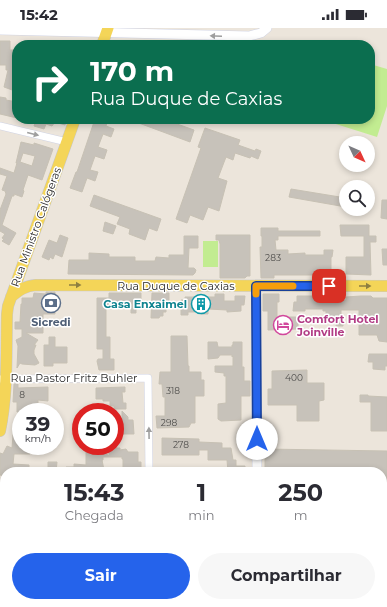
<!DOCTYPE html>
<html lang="pt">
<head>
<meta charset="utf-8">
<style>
  :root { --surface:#fff; --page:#f7f7f7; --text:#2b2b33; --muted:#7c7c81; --accent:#2563eb }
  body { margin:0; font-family:Montserrat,sans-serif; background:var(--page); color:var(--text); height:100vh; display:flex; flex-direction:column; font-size:15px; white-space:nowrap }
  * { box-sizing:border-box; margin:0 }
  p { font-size:13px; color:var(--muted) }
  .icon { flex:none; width:22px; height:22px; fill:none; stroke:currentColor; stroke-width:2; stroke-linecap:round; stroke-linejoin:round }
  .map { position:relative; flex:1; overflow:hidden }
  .side { position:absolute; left:0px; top:439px; width:387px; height:140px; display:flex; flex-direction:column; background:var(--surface); border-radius:16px 16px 0 0; box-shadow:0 2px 6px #0003 }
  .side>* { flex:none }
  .banner { position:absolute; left:12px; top:12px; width:363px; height:84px; border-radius:16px; box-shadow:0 2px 6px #0003; background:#0b6e4f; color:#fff; overflow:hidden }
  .needle { width:26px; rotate:134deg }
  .buttons { position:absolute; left:339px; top:108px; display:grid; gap:8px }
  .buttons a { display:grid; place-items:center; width:36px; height:36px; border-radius:50%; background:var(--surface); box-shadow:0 2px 6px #0003; font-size:20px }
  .speed { position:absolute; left:12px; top:375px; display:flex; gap:8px; font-size:20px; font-weight:700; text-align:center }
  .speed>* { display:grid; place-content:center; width:52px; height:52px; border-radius:50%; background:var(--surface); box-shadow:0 2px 6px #0003; line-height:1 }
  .speed small { font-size:10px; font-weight:400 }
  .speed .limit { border:6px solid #d22; background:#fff; color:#111 }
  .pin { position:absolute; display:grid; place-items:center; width:34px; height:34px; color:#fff; margin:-17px; border-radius:8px; box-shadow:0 2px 6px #0006 }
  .me { position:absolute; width:44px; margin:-22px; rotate:0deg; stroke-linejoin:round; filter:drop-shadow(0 0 3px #0008) }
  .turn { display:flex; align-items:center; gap:14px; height:84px; padding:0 12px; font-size:18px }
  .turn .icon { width:52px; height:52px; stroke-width:2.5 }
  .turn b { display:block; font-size:28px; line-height:34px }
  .eta { display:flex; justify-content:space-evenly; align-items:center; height:68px; text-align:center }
  .eta b { font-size:24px; font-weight:700; line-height:28px }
  .primary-button { display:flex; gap:8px; margin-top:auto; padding:8px 12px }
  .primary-button a { flex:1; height:46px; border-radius:24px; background:var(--accent); color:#fff; font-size:16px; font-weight:700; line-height:46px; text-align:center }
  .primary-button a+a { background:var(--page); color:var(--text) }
  .status { display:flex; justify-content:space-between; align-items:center; height:28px; padding:0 20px; background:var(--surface); direction:ltr }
  .status svg { height:11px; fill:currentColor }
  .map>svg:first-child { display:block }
  .pitch { fill:#c2ec91 }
  .building { fill:#c7c2ba; stroke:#c7c1b4; fill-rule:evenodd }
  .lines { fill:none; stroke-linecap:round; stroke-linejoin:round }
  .street-casing { stroke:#d0d3e3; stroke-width:8 }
  .secondary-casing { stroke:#d0d3e3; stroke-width:10 }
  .primary-casing { stroke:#c7c7c7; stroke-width:12 }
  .street { stroke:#fff; stroke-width:7 }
  .secondary { stroke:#fff; stroke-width:9 }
  .primary { stroke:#f4d558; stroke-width:11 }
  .oneway { fill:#9f9f9f }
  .oneway2 { fill:#8e7f40 }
  .route-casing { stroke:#184099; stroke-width:10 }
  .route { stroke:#2563eb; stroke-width:7 }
  .slow { stroke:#f59e0b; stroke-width:7 }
  .labels { text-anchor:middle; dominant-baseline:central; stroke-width:3; stroke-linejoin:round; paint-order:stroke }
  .number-label { font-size:9px; fill:#504f4d }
  .street-label { font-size:11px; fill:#292929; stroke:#fff }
  .culture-label { font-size:11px; font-weight:bold; fill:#0d838f; stroke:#fff; text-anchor:end }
  .hotel-label { font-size:11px; font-weight:bold; fill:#b23c85; stroke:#fff; text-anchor:start }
  .service-label { font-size:11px; font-weight:bold; fill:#4e5e75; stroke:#fff }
</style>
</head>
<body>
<div class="status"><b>15:42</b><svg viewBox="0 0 49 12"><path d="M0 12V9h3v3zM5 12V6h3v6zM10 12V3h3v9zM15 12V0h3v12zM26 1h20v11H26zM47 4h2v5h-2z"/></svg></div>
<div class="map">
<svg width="387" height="579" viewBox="0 0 387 579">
  <rect width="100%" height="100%" fill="#ece5db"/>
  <path class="pitch" d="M370,36L387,41V78L377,109L320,91H370Z
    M203,213H218V239H203Z"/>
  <path class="building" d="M0,13H10V22H17V57L15,63L4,59L8,42H6V37H0Z
    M0,69L6,70V72L17,74V90L0,86Z
    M34,91H67L65,97L55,94L52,98L46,96L44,101L34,98L36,92Z
    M95,91H108L106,98L114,101L111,109L103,106L98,119L107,122L104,131L95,128L90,142L98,144L95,153L87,150L82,164L70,160L76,144H77Z
    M128,91H163L194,102L190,114Z
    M205,100L240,112L238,117L255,123L256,121L261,123L258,131L251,128L250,130L235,125L233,132L226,129L218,150L227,153L219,183L208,179L203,192L190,187L187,195L176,191L201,120L198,119Z
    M21,114L34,117V115L53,121L42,152L28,147L23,162L24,163L22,169L14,166V168H12L2,197L16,205L9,217L2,213L4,211L2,210L5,206L0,203V182L6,166L5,163L2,162L7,148L0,146V140L14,145L17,135H16ZM23,125L35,128L32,138L20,134Z
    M291,161L346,170V179L289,169Z
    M94,167L161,191L157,203L149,200L145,212L129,206L130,201L117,196L120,189L90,178Z
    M382,172H387V191L381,190Z
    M105,194L116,198L113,206L103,203Z
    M340,197H369V208H376V214H370L371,247L346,246V229H364V208H341Z
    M261,200H278V203H320V208H278V212H275L276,222H288V226L305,225V227H324V222H333L332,229H331V247H274V250H261L260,219H262V208H261Z
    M60,207L68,210L62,229L55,226L53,231L50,229L49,232L42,229L49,212L57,215Z
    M216,207H250V248H247L245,250H220V216L219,212H216Z
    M184,208H198V220H189L188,240H194L196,242L195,245L193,247L68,246L69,232H89V225L109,226V229H135V233H155L156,229L169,230V227H184Z
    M382,221H387V237H383Z
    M46,264H55V286H43V305H26L38,312L34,317H36L34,322V326L39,335L35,337L22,336L20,335L17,340L18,318L16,312L22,309V301H15V294H20L21,276H22V270H33L34,265L46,266Z
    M109,265H141V277H136V285H131V278L115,279L113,277H106V309H110V331H114V342H99L97,333L98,331H103V321H97V270H109Z
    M152,265H169V273H166V284H163V288H160L159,290H151Z
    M215,266H224V273H235V268H245L244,277H241V283L227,284V282L208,281V286H201V284H188V287H181V272H185V269H215Z
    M263,266H279V274H277V289H296V293H298V301L268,302V283H263Z
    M297,268H314V272H346V269L361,268H371L373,270H387V314L379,313L377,307H359V282H341V292H343V298H336L337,292H332V289H326V283H323V281H305V283H293L294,274H297Z
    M171,308H187L188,338H189V344H201V352H204V368H195V395H191L189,399L157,400L156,388H165V369H163L162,356H159L160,344H171Z
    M49,309H55V319H67V335H53V338H44V317H49Z
    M208,314H217L218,319H232V317H233V314H242V339H244V353H250V368H241V392L221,393L218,391V376L226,375V348H224V345L215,344V338H233V328L232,329V327H220L218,330L208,331Z
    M369,326H387V338H385V342L373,341V334H368Z
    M307,342V355H324V372L319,373V393H297V377H268V361H272V343Z
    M14,356H18V360L48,359V373L38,372V383L17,384V374H13Z
    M125,359V364H122L123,375H126V381H114V378H110V373H103V371H96V360Z
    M360,367H368V368L387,369V403H371V374H360Z
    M122,383L128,389V392H133L134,406H115V395H117V391H122Z
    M14,394L21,395V418H47V424H30V426H14L13,436L29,437V444H5V448L0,447V425L3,426L7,418L12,420Z
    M162,410L199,411V414L222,415V420H231L233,432H236V438H245V444H228L227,432H208V422H199V427H162Z
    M99,420L109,428V420H120V422L126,421L128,424H138V434H141V442H138V444H123V431H122V429H103V432H102L104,442H102V444H66V439H74V436L86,437V422L97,423Z
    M265,421L387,423V501H382V444H265Z
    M48,434H57L56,444H50L51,439H48Z
    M0,482L5,483V514H0Z
    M382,520H387V556H382Z
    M266,574H344V579H266Z"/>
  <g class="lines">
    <defs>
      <path id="street" d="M0,98L67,114
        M0,351L148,350L149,444
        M0,473H5
        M158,574L159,579"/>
      <path id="secondary" d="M0,2L249,8L261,5L267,0
        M256,258L257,444
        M257,574V579"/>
      <path id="primary" d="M102,17L108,0
        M11,269C19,262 25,258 36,257L387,258
        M0,403C8,365 6,325 7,286L8,278L75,91"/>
    </defs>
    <use href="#street" class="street-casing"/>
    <use href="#secondary" class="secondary-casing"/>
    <use href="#primary" class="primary-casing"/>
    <use href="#street" class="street"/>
    <use href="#secondary" class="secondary"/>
    <use href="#primary" class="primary"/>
  </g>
  <defs><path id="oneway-solid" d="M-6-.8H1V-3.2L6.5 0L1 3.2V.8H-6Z"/></defs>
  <g class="oneway">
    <use href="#oneway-solid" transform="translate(216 8) rotate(-178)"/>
    <use href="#oneway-solid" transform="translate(33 106) rotate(14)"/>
    <use href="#oneway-solid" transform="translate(149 405) rotate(-91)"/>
  </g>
  <g class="oneway2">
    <use href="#oneway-solid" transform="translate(75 257)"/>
    <use href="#oneway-solid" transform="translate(365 258)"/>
  </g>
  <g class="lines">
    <defs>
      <path id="route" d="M257,411L256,258H329"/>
    </defs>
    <use href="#route" class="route-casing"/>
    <use href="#route" class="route"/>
    <path class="slow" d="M256,266V258H293"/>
  </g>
  <defs>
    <symbol id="bank-ring" viewBox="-11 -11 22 22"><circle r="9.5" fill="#fff" stroke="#5c6f8a" stroke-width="1.5"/><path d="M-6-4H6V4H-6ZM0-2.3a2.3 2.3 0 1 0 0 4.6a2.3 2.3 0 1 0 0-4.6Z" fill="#5c6f8a"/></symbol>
    <symbol id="building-ring" viewBox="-11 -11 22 22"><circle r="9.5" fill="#fff" stroke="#0f9aa8" stroke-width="1.5"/><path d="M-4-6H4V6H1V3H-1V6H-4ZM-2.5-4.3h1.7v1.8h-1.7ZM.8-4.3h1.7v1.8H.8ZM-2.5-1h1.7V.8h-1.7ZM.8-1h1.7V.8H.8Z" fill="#0f9aa8"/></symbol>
    <symbol id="hotel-ring" viewBox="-11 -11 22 22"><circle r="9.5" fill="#fff" stroke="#d1479c" stroke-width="1.5"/><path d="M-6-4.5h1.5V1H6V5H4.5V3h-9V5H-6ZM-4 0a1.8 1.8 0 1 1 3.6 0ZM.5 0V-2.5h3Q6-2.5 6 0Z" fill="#d1479c"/></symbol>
  </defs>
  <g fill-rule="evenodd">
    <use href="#bank-ring" x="40" y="264" width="22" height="22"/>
    <use href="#building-ring" x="190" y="265" width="22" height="22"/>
    <use href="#hotel-ring" x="272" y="286" width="22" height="22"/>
  </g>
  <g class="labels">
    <g class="number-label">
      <text x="273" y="229">283</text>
      <text x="294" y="349">400</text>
      <text x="173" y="362">318</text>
      <text x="22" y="366">8</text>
      <text x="169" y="394">298</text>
      <text x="181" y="416">278</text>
    </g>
    <g class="street-label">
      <text transform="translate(36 199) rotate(-70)">Rua Ministro Calógeras</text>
      <text x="176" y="258">Rua Duque de Caxias</text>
      <text x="74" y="350">Rua Pastor Fritz Buhler</text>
    </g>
    <g class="culture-label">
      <text x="187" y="276">Casa Enxaimel</text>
    </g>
    <g class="hotel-label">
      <text x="297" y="291">Comfort Hotel<tspan x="297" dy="13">Joinville</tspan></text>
    </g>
    <g class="service-label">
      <text x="51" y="294">Sicredi</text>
    </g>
  </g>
</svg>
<div class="buttons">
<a><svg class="needle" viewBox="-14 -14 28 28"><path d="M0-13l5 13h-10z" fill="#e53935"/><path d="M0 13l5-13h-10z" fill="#7c7c81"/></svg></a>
<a><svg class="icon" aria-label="search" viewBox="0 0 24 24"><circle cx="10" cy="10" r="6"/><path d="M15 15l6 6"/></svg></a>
</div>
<div class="speed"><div>39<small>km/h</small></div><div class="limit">50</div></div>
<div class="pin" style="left:329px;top:258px;background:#d93025"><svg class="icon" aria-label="arrive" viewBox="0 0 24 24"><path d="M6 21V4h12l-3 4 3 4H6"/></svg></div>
<svg class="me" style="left:257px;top:411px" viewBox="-20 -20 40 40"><circle r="19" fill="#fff"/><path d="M0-13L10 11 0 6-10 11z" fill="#2563eb"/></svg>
<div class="banner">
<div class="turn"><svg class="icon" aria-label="right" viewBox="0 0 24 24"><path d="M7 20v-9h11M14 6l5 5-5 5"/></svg><div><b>170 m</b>Rua Duque de Caxias</div></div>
</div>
<section class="side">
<div class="eta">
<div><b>15:43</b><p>Chegada</p></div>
<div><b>1</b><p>min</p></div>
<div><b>250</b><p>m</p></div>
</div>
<div class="primary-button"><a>Sair</a><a>Compartilhar</a></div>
</section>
</div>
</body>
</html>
